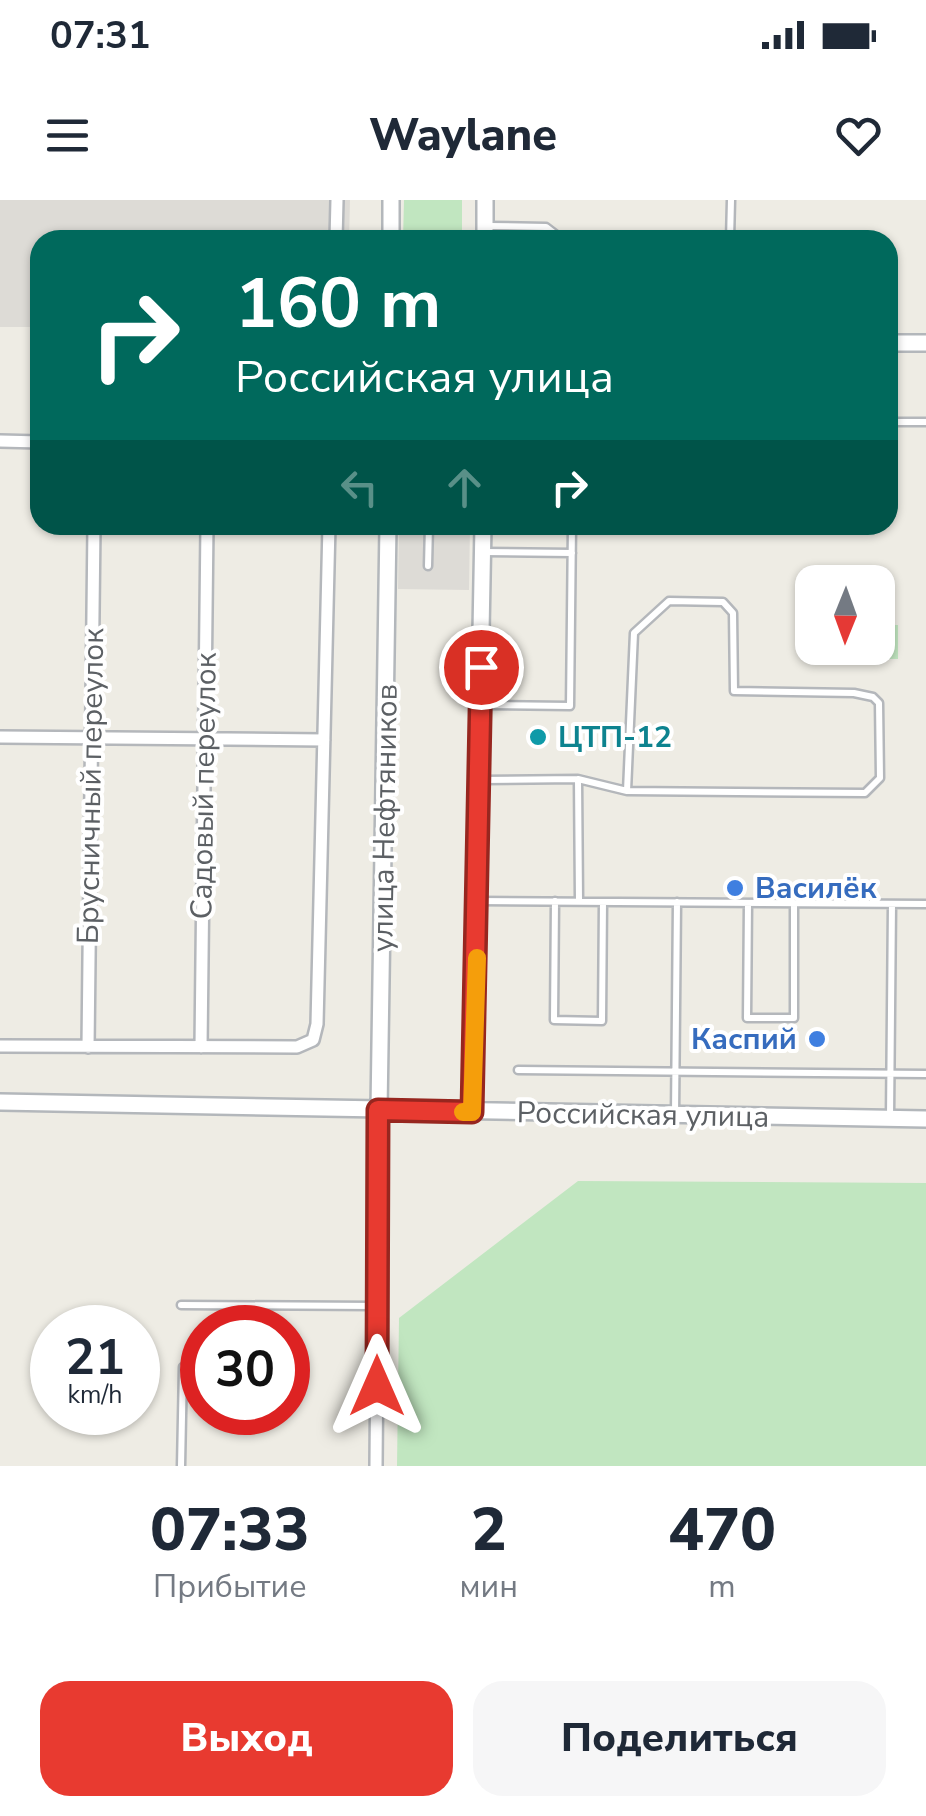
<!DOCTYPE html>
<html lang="ru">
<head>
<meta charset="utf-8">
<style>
  :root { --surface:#fff; --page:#f6f6f7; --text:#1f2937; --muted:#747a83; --accent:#e83a30 }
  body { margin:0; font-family:"Nunito Sans",sans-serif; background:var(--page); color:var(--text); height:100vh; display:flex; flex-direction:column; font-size:38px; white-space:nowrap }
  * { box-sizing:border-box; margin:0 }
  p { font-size:32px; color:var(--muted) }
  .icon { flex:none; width:55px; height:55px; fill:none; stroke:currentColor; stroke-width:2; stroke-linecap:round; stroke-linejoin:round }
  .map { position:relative; height:1266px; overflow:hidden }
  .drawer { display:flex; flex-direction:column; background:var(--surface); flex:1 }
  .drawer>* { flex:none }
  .guide { position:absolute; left:30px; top:30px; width:868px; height:305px; border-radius:30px; box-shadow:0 2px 8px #0004; background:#00695c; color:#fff; overflow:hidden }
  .needle { width:65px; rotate:181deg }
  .controls { position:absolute; left:795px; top:365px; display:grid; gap:20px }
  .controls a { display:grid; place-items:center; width:100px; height:100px; border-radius:20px; background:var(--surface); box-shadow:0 2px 8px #0004; font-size:50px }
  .speed { position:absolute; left:30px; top:1105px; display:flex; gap:20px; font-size:50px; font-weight:700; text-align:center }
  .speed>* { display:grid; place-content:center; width:130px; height:130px; border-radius:50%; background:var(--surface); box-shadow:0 2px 8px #0004; line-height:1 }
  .speed small { font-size:25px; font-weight:400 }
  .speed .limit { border:15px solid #d22; background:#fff; color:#111 }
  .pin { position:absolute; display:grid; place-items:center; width:85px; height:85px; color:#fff; margin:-42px; border:5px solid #fff; border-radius:50%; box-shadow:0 2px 10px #0007 }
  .me { position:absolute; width:110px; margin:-55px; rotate:0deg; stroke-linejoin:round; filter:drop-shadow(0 0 8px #0008) }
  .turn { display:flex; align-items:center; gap:35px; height:210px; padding:0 40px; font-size:45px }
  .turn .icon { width:130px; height:130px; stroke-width:2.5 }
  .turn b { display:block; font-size:70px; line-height:85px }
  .lanes { display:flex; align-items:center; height:95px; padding:0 40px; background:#0003; justify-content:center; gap:50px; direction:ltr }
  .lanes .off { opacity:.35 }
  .eta { display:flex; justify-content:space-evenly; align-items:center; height:170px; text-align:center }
  .eta b { font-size:60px; font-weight:800; line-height:70px }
  .button { display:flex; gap:20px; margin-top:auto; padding:20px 40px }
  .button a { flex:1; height:115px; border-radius:30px; background:var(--accent); color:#fff; font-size:40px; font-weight:800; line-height:115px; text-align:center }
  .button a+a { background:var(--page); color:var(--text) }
  .status { display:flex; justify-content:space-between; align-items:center; height:70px; padding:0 50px; background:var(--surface); direction:ltr }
  .status svg { height:28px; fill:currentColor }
  header { display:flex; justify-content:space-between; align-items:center; height:130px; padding:0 40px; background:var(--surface); font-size:45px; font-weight:800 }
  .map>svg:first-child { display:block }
  .industrial { fill:#dddbd6 }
  .green { fill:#c1e6c0 }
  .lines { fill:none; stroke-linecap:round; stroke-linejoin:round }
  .lane-casing { stroke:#b4b7bb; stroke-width:11 }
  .street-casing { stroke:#b4b7bb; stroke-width:16 }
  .secondary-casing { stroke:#b3b7bb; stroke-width:20 }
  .lane { stroke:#fff; stroke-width:6 }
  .street { stroke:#fff; stroke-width:11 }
  .secondary { stroke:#fff; stroke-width:15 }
  .route-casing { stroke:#97261f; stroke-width:25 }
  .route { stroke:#e83a30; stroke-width:18 }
  .slow { stroke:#f59e0b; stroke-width:18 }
  .culture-dot { fill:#0f9aa8; stroke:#fff; stroke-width:4 }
  .shop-dot { fill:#3f7fe0; stroke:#fff; stroke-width:4 }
  .labels { text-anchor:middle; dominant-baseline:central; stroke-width:8; stroke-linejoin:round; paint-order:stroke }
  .culture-label { font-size:30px; font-weight:bold; fill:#0d838f; stroke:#fff; text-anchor:start }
  .street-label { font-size:30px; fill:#5c6064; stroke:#fff }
  .shop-label { font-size:30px; font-weight:bold; fill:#366cbe; stroke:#fff; text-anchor:start }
</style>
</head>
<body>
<div class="status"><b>07:31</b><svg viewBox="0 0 49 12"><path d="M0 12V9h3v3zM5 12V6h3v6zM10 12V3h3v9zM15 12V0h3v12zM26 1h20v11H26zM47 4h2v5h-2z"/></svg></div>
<header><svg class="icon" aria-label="menu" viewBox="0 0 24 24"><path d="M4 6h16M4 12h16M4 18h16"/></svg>Waylane<svg class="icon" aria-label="heart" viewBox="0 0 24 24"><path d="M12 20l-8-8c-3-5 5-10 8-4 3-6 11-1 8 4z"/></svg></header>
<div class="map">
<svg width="926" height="1266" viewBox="0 0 926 1266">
  <rect width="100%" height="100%" fill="#eeece4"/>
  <path class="industrial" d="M0,0H350L349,40H40V127H0Z
    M399,325H470L469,390L398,389Z"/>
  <path class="green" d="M404,0H462V40H403Z
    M878,425H898V459L826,458V448H878Z
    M578,981L926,983V1266H397L399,1118Z"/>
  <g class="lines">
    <defs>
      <path id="lane" d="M489,26L546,27L563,40
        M730,40L731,0
        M888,222H926
        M483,352L572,353
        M428,366L429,325
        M482,505L570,506L572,325
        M578,579L627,591L865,593L880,578L879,503L873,497L854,493L734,491L733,413L723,402L669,401L634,433L627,591
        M481,580L578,579L579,701
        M478,701L926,704
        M555,701L554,820L602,821L603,702
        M748,703L747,818H794V703
        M518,870L926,874
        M675,915L677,702
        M890,917L892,704
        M181,1105L376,1106
        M181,1266L183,1167"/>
      <path id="street" d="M336,40L337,0
        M0,241L40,242
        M0,537L324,540
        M0,846L297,847L313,840L317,824L329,325
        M88,847L94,325
        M201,847L207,325
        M376,1266L379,910"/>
      <path id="secondary" d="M391,40V0
        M485,40V0
        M888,143H926
        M0,902L926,919
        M379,910L388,325
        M472,912L483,325"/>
    </defs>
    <use href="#lane" class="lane-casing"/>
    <use href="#street" class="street-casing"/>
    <use href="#secondary" class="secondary-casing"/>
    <use href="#lane" class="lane"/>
    <use href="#street" class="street"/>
    <use href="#secondary" class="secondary"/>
  </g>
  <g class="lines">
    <defs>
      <path id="route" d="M377,1186L378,910L472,912L481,467"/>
    </defs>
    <use href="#route" class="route-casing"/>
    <use href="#route" class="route"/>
    <path class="slow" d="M463,912H472L477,758"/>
  </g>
  <circle class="culture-dot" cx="538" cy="537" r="10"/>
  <g class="shop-dot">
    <circle cx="735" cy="688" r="10"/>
    <circle cx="817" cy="839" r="10"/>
  </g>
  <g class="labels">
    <g class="culture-label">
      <text x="558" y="537">ЦТП-12</text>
    </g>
    <g class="street-label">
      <text transform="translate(91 586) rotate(-89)">Брусничный переулок</text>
      <text transform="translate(204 586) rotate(-89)">Садовый переулок</text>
      <text transform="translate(385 618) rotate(-89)">улица Нефтяников</text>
      <text transform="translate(643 915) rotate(1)">Российская улица</text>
    </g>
    <g class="shop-label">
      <text x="755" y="688">Василёк</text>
      <text x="797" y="839" text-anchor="end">Каспий</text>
    </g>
  </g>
</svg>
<div class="controls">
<a><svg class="needle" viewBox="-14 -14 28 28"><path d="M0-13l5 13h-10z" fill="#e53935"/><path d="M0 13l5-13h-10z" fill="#747a83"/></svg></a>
</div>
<div class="speed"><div>21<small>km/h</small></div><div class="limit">30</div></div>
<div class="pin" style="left:481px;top:467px;background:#d93025"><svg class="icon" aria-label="arrive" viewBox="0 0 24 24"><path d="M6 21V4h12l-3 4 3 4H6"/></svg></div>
<svg class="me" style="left:377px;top:1186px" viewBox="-20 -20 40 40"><path d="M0-17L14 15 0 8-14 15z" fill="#e83a30" stroke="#fff" stroke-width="4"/></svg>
<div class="guide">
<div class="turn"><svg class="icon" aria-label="right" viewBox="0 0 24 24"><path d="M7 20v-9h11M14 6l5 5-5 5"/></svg><div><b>160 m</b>Российская улица</div></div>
<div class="lanes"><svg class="icon off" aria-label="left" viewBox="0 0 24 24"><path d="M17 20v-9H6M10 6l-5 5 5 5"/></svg><svg class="icon off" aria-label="ahead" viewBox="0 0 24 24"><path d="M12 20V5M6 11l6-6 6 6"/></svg><svg class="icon" aria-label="right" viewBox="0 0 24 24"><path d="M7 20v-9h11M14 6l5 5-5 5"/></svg></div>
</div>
</div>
<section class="drawer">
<div class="eta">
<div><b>07:33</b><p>Прибытие</p></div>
<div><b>2</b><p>мин</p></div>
<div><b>470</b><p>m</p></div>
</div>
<div class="button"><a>Выход</a><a>Поделиться</a></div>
</section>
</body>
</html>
